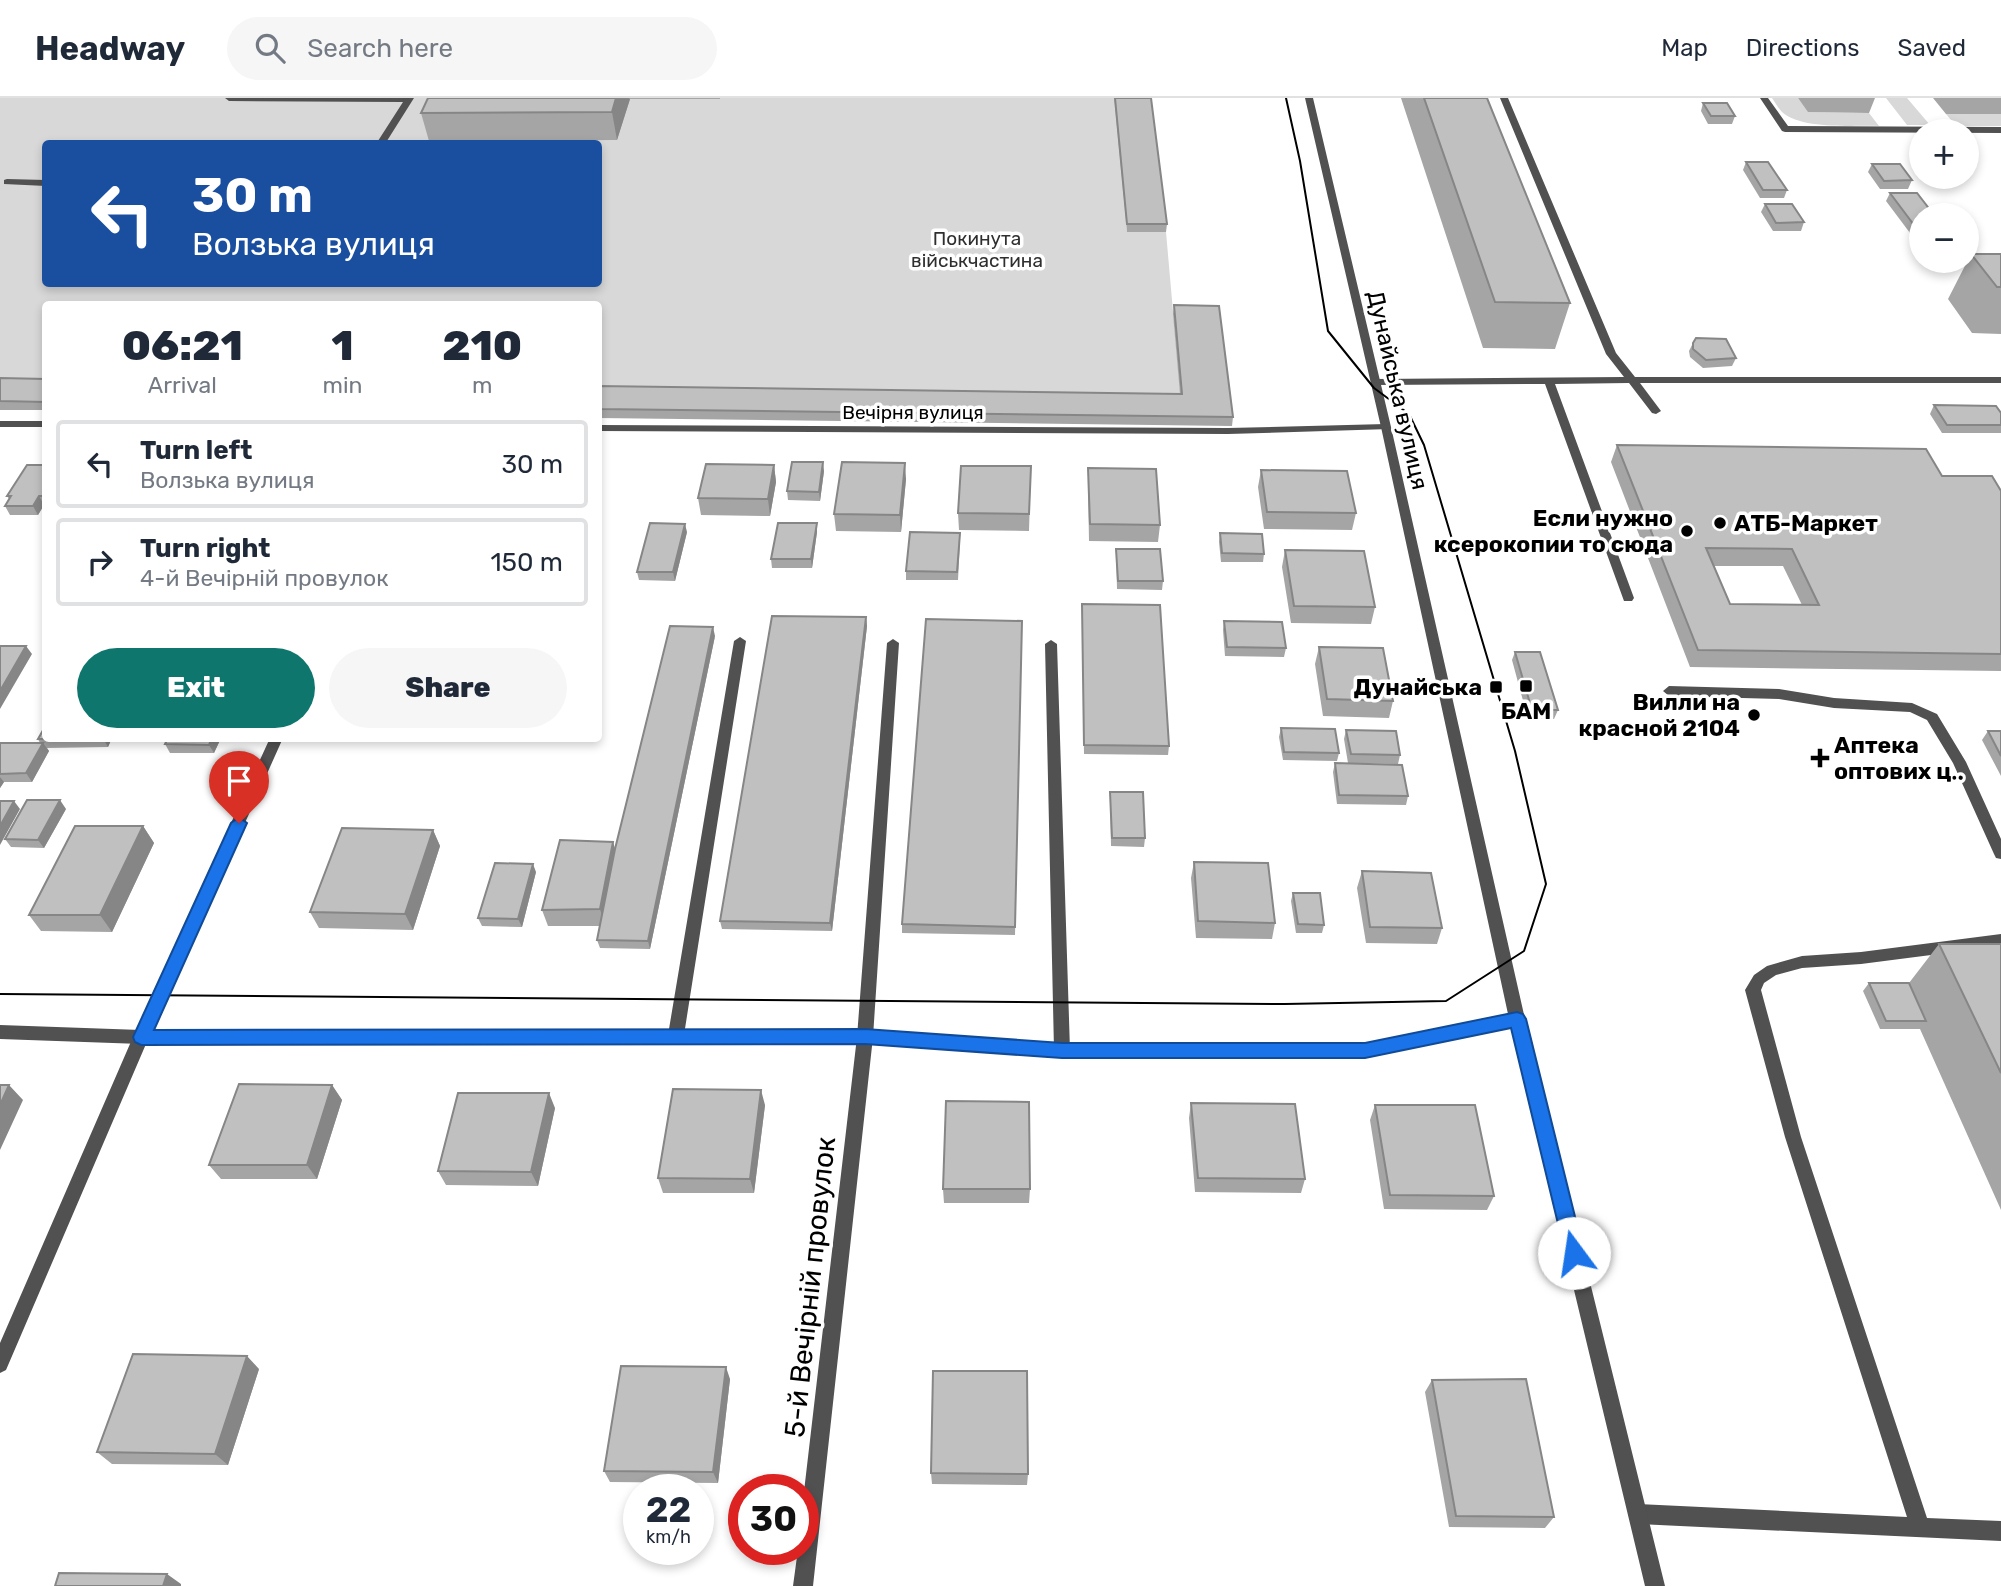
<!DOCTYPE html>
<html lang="en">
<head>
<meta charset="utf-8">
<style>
  :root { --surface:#fff; --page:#f6f6f7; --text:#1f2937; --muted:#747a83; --line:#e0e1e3; --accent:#0f766e }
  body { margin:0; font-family:Rubik,sans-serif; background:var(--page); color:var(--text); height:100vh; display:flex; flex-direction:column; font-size:26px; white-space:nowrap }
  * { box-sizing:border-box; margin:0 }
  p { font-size:23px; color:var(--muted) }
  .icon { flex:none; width:38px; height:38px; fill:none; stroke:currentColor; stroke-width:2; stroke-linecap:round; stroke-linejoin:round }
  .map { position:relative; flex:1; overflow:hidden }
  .drawer { position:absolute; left:42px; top:203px; width:560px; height:441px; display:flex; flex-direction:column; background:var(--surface); border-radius:7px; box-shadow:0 4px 10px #0003 }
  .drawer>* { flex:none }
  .guide { position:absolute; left:42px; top:42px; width:560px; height:147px; border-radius:7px; box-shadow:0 4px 10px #0003; background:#1a4fa0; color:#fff; overflow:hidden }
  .buttons { position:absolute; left:1909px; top:21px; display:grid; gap:14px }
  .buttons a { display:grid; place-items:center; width:70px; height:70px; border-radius:50%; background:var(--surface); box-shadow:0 4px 10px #0003; font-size:35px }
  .speed { position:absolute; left:623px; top:1376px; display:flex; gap:14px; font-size:35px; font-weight:700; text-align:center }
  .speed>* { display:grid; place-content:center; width:91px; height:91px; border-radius:50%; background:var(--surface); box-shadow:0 4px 10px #0003; line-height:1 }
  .speed small { font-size:18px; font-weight:400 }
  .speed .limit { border:10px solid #d22; background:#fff; color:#111 }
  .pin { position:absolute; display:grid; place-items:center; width:60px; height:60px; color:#fff; margin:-72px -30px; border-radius:50% 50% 50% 0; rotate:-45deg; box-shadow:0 0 7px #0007 }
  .pin .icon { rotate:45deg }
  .me { position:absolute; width:77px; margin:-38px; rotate:346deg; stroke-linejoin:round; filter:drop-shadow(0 0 5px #0008) }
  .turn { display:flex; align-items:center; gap:24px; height:147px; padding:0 35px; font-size:32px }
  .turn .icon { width:91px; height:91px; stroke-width:2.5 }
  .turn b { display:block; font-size:49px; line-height:60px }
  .eta { display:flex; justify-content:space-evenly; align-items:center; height:119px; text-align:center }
  .eta b { font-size:42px; font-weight:800; line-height:49px }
  .primary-button { display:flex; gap:14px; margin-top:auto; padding:14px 35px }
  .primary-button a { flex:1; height:80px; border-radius:42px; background:var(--accent); color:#fff; font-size:28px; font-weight:800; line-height:80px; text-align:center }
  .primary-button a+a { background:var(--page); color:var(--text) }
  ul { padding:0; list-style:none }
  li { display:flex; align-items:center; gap:21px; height:88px; margin:0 14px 10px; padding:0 21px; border:4px solid var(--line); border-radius:7px }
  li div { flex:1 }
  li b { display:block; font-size:26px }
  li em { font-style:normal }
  header { display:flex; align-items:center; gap:42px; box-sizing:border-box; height:98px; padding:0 35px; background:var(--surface); border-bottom:2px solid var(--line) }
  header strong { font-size:33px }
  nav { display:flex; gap:38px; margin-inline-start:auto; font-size:24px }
  .search { width:490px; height:63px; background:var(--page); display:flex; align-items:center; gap:18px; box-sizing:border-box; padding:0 24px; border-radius:38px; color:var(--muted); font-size:26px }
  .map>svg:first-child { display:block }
  .green { fill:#d8d8d8; fill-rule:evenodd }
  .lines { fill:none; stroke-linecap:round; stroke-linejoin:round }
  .service { fill:#515151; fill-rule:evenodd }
  .minor { fill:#515151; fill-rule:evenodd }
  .tertiary { fill:#515151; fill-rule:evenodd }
  .tram { stroke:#000; stroke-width:2 }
  .wall { fill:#a5a5a5; fill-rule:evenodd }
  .shaded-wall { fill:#868686 }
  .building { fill:#c0c0c0; stroke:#868686; stroke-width:2; fill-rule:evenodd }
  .route { fill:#1a73e8; stroke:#114b97; stroke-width:2 }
  .poi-dot { fill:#000; stroke:#fff; stroke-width:2.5 }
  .labels { text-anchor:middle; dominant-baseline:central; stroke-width:7; stroke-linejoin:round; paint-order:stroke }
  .far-park-label { font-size:19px; fill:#2f2f2f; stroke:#fff }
  .far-street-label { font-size:19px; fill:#000; stroke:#fff }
  .street-label { font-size:23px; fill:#000; stroke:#fff }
  .poi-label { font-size:23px; font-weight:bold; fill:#000; stroke:#fff; text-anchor:end }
  .near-street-label { font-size:28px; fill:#000; stroke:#fff }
</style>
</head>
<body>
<header>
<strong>Headway</strong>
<div class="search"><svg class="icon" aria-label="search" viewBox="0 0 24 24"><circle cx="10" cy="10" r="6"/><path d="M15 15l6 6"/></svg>Search here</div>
<nav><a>Map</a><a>Directions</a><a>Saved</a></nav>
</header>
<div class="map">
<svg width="2001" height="1488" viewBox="0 0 2001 1488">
  <rect width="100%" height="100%" fill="#fff"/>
  <path class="green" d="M0,0H1114L1127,134H1166L1181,304L599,297L598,206H46L45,290L0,289ZM46,46H598V186H46Z
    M1772,0H1798L1809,14L1869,15L1879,28C1854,27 1802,32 1782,14C1778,10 1775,4 1772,0Z
    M1886,0H1907L1930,27H1907Z
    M1946,16H2001V28H1956Z"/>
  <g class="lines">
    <path class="service" d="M225,0H414L385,46H376L403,4L229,3Z
      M1500,0H1508L1616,255L1635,279H2001V285H1640L1661,313L1656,316L1652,315L1629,285L1555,286L1634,500L1632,503H1624L1545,286L1376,287L1371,284L1376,281L1624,279L1606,256Z
      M1760,0H1768L1788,28L2001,29V35L1785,34L1782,33Z
      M7,81L46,82V88L4,86V82Z
      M740,539L746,543L684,937L681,942L676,944L671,942L668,937L734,543Z
      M893,541L899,545L873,939L870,944L865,946L860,944L857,939L887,545Z
      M1051,542L1057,546L1070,952L1068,957L1062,959L1056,957L1054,952L1045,546Z
      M1669,588L1779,591L1834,600L1912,605L1937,616L1966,664L2001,741V761L1996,760L1994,756L1953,665L1927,622L1910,614L1834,610L1779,601L1669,598L1663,593Z
      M2001,836V848L1861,866L1802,870L1776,877L1764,885L1761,892L1801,1039L1927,1420L2001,1423V1443L1638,1426L1631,1423L1628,1416L1631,1409L1638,1406L1907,1419L1785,1039L1745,892L1754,877L1767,868L1802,858L1861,854Z"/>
    <path class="minor" d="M0,323H46V329H0Z
      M1386,326L1390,327V331L1228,336L598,333V327L1228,330Z
      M270,640H283L149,939L6,1272L0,1275V1245L133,939Z
      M1517,915L1522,916L1525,921L1665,1488H1645L1509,921L1512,916Z
      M865,932L870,934L873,939L813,1488H793L798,1451H803V1402L857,939L860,934Z"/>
    <path class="tertiary" d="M1305,0H1313L1391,329L1525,921L1522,926L1365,959H1062L865,946H141L0,941V927L141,932H865L1062,945H1365L1508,916L1381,329Z"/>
    <path class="tram" d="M0,896L1285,906L1446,903L1524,853L1546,786L1515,653L1424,347L1409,316L1374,290L1328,233L1300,63L1286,0"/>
  </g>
  <path class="wall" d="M428,0H720V1H630L617,42L429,43L421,15Z
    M1114,0H1151L1167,126L1166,134H1127Z
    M1401,0H1487L1570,205L1555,251L1483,250Z
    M1798,0H1875L1869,15L1808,14Z
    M1933,0H2001V16H1946Z
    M1703,5L1735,18L1732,26H1708L1701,13Z
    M1746,64L1787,92L1784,100H1760L1743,72Z
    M1872,66L1912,82L1908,91H1880L1868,74Z
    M1890,95L1922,117V139H1913L1886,103Z
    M1765,106L1804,124L1801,133H1773L1761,114Z
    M1971,156H2001V236L1972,235L1948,201Z
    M1174,207L1233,319L1232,328L598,320V288L1180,296L1173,216Z
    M1693,245L1736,260L1732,268L1703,270L1690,259L1689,253Z
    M0,280L46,281V312H0Z
    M1934,307L2001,315V335H1942L1930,316Z
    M1617,347L1942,378L2001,393V573L1690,569L1611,364ZM1714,468H1783L1802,507L1730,506Z
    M46,367V407H44L38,417H10L5,408L9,401L7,398Z
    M774,367L776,384L770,418L701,417L698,400Z
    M1031,368L1029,433L959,432L958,415Z
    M1088,370L1160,427L1158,444L1089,443L1088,387Z
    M1261,372L1356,415L1352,432L1264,431L1258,389Z
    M824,373L820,403L788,402L787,393Z
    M906,381L901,434L836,433L834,416Z
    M687,434L675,483L639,482L637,474Z
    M817,434L812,470H772L771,461Z
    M1220,435L1264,456L1263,464H1221L1219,444Z
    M960,444L958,482H906V473Z
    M1116,451L1163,483L1162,492L1117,491Z
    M1285,452L1375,509L1371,526L1291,525L1282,469Z
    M1082,506L1169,648L1168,657L1084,656Z
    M866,519L867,528L832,833L722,831L720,823Z
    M1022,523L1015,837L902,835V826Z
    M1224,523L1286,550L1284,559L1225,558L1223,532Z
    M715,538L650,851L600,850L597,842L600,828H548L542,812L613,744L615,752Z
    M1319,549L1393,603L1389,620L1323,618L1315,566Z
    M1515,554L1558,612L1554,621H1528L1512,562Z
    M1281,630L1339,655L1337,663L1283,662L1279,639Z
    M1346,632L1400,657L1398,666L1348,665L1344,641Z
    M1988,633H2001V678L1982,642Z
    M46,640H112L108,649L47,650L49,653L32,684H4L0,690V645H40L38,641Z
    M168,640H221L214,655H170L165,646Z
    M1335,665L1408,698L1406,707L1337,706L1333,674Z
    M1110,694L1145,740L1144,749L1111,748Z
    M66,711L44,750L11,749L5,741Z
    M143,728L154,745L112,834L41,833L29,817Z
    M433,732L440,748L413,832L319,830L310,814Z
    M1194,764L1275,825L1272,841L1196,840L1191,780Z
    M1362,773L1442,830L1437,846L1366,845L1357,790Z
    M536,774L522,829L482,828L478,820Z
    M1293,795L1324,827L1322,835H1296L1291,803Z
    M1939,846H2001V1112L1920,931H1880L1863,893L1869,885H1909Z
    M332,987L342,1002L317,1081H221L209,1067Z
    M1191,1005L1305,1081L1301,1095L1195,1094L1189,1020Z
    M765,1007L754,1095H663L658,1080Z
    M1375,1007L1494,1098L1487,1112L1384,1111L1370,1022Z
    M555,1010L538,1088L446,1087L438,1073Z
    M943,1091H1030L1029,1105H944Z
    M259,1271L228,1367L112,1366L97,1354Z
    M730,1281L718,1385L610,1384L604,1373Z
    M1432,1282L1554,1419L1545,1430L1449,1429L1425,1294Z
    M931,1375L1028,1376L1027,1387L932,1386Z"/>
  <path class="shaded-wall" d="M616,0H629L630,1L617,42L612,14Z
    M823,364L824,373L820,403L819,394Z
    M905,365L906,381L901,434L900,417Z
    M774,367L776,384L770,418L768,401Z
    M39,398L44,407L38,417L33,408Z
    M817,425V434L812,470L811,461Z
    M685,426L687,434L675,483L673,474Z
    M866,519L867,528L832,833L830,825Z
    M713,529L715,538L650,851L648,843Z
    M26,548L32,556L0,611V593Z
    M103,640H112L108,649Z
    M212,640H221L214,655L209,647Z
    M43,645L49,653L32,684L26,675Z
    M0,679L4,684L0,690Z
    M60,702L66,711L44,750L38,742Z
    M14,703L20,711L0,747V728Z
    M143,728L154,745L112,834L100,817Z
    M433,732L440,748L413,832L405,816Z
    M613,744L618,760L605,828L600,811Z
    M533,766L536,774L522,829L518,821Z
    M9,987L23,1002L0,1052V1007Z
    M332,987L342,1002L317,1081L307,1067Z
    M761,992L765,1007L754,1095L750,1081Z
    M549,995L555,1010L538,1088L531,1074Z
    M247,1258L259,1271L228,1367L215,1356Z
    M726,1269L730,1281L718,1385L713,1374Z
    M167,1476L181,1486V1488H163Z"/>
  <path class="building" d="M428,0H616L612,14L421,15Z
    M1115,0H1151L1167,126H1127Z
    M1424,0H1487L1570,205L1495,204Z
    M1703,5H1727L1735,18H1711Z
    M1746,64H1768L1787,92H1763Z
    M1872,66H1900L1912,82L1884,83Z
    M1890,95H1917L1934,117H1922V131H1917Z
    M1765,106H1792L1804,124L1776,125Z
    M1971,156H2001V189H1997Z
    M1174,207L1219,208L1233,319L598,311V288L1182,296Z
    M1696,240L1726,241L1736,260L1706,262L1693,251V245Z
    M0,280L46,281V304L0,303Z
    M1934,307L1996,308L2001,315V327H1947Z
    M1617,347L1926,351L1942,378H1992L2001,393V556L1698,552ZM1706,450L1792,451L1819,507L1730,506Z
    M792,364H823L819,394L787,393Z
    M842,364L905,365L900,417L834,416Z
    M706,366L774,367L768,401L698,400Z
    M27,367H46V398H39L33,408H5L11,398H7Z
    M961,368H1031L1029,416L958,415Z
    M1088,370L1156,371L1160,427L1090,426Z
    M1261,372L1347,373L1356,415L1267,414Z
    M650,425L685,426L673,474H637Z
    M778,425H817L811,461H771Z
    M910,434L960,435L957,474L906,473Z
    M1220,435L1262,436L1264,456L1222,455Z
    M1116,451H1160L1163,483H1118Z
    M1285,452L1364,453L1375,509L1294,508Z
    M1082,506L1160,507L1169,648L1084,647Z
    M772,518L866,519L830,825L720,823Z
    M926,521L1022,523L1015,829L902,826Z
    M1224,523L1282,524L1286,550L1227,549Z
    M670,528L713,529L648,843L597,842L615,751Z
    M0,548H26L0,593Z
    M1319,549L1383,550L1393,603L1327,601Z
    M1515,554H1540L1558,612H1532Z
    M46,627V640H85L38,641Z
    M1281,630L1335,631L1339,655L1284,654Z
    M1346,632L1396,633L1400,657L1351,656Z
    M1988,633H2001V658Z
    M168,640H212L209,647L165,646Z
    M0,645H43L26,675L0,676Z
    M1335,665L1402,667L1408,698L1339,697Z
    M1110,694H1143L1145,740H1112Z
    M27,702H60L38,742L5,741Z
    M0,703H14L0,728Z
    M75,728H143L100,817H29Z
    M342,730L433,732L405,816L310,814Z
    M560,742L613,744L600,811L542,812Z
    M1194,764L1268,765L1275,825L1198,823Z
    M495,765L533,766L518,821L478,820Z
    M1362,773L1431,775L1442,830L1370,829Z
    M1293,795H1320L1324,827L1298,826Z
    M1939,846H2001V975Z
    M1869,885H1909L1926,923H1886Z
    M239,986L332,987L307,1067H209Z
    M0,987H9L0,1007Z
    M673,991L761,992L750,1081L658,1080Z
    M458,995H549L531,1074L438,1073Z
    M946,1003L1029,1004L1030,1091H943Z
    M1191,1005L1295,1006L1305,1081L1198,1080Z
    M1375,1007H1475L1494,1098L1390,1097Z
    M133,1256L247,1258L215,1356L97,1354Z
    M621,1268L726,1269L713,1374L604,1373Z
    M933,1273H1027L1028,1376L931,1375Z
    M1526,1281L1554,1419L1456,1418L1432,1282Z
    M59,1475L167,1476L163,1488H55Z"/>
  <path class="route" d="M239,719L247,725L154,932L865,931L1062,945H1365L1517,914L1523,916L1526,921L1584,1155L1581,1162L1574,1164L1568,1162L1565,1155L1511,930L1365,960H1062L865,946L141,947L135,944L133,939L231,725Z"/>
  <g class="poi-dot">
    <circle cx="1720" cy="425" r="7"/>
    <circle cx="1687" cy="433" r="7"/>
    <rect x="1519" y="581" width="14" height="14" rx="3.5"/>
    <rect x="1489" y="582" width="14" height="14" rx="3.5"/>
    <circle cx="1754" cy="617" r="7"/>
    <path d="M1816.5 649.5h7v7h7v7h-7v7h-7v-7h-7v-7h7z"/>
  </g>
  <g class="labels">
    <g class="far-park-label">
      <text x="977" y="140">Покинута<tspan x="977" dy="22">військчастина</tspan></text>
    </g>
    <g class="far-street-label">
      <text x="913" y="314">Вечірня вулиця</text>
    </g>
    <g class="street-label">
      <text transform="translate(1398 292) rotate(77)">Дунайська вулиця</text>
    </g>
    <g class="poi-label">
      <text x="1673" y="420">Если нужно<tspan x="1673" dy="26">ксерокопии то сюда</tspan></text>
      <text x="1734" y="425" text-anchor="start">АТБ-Маркет</text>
      <text x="1482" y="589">Дунайська</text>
      <text x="1740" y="604">Вилли на<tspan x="1740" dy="26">красной 2104</tspan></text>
      <text x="1526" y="613" text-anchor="middle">БАМ</text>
      <text x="1834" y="647" text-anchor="start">Аптека<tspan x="1834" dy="26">оптових ц‥</tspan></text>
    </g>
    <g class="near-street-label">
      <text transform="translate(810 1189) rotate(-84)">5-й Вечірній провулок</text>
    </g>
  </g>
</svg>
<div class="buttons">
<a>+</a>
<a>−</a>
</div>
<div class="speed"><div>22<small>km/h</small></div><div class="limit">30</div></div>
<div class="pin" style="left:239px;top:725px;background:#d93025"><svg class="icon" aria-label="arrive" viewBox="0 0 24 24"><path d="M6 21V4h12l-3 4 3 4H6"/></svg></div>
<svg class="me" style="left:1574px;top:1155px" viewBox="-20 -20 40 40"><circle r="19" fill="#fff"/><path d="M0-13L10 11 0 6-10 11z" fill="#1a73e8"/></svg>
<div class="guide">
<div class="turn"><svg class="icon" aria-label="left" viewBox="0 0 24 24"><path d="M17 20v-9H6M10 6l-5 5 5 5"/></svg><div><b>30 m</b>Волзька вулиця</div></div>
</div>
<section class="drawer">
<div class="eta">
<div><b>06:21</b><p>Arrival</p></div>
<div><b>1</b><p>min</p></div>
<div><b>210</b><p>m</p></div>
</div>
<ul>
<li><svg class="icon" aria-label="left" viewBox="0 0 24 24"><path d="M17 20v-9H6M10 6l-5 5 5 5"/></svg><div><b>Turn left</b><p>Волзька вулиця</p></div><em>30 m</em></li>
<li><svg class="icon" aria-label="right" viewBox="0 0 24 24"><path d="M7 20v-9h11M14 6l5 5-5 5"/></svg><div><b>Turn right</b><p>4-й Вечірній провулок</p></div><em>150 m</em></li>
</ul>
<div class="primary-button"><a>Exit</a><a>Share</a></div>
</section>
</div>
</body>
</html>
